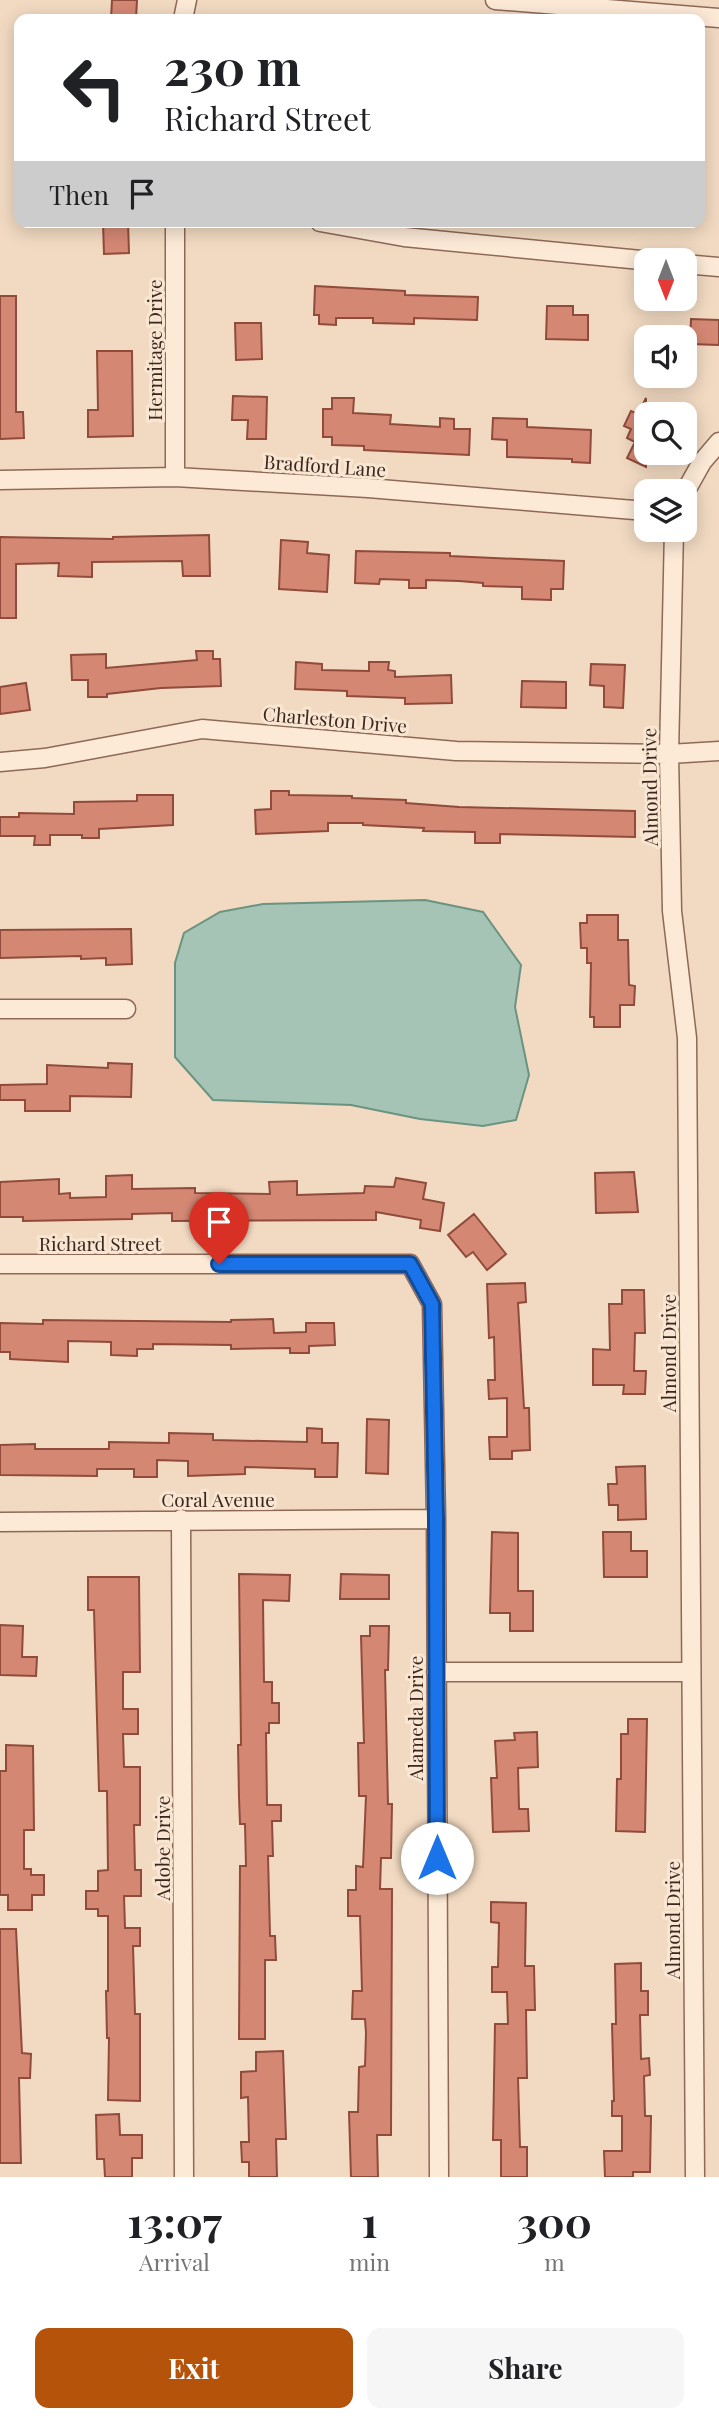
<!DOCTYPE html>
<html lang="en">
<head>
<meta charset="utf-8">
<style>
  :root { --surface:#fff; --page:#f6f6f6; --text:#202124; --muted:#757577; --accent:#b45309 }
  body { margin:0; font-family:"Playfair Display",serif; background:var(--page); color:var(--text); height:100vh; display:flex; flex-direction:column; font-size:26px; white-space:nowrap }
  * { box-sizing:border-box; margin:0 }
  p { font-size:23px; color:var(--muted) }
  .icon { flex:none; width:38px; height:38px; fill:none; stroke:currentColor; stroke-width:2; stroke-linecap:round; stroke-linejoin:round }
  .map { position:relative; height:2177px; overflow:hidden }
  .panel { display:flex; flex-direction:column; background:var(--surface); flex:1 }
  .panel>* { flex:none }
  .guide { position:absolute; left:14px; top:14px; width:691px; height:214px; border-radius:14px; box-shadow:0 4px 18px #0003; background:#fff; color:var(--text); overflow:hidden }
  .needle { width:46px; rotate:180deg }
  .controls { position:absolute; left:634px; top:248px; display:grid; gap:14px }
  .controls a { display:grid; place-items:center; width:63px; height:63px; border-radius:14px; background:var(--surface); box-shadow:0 4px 18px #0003; font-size:35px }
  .pin { position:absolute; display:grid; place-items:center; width:60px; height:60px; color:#fff; margin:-72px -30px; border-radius:50% 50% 50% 0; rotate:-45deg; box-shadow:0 0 7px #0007 }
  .pin .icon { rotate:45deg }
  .me { position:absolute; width:77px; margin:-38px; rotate:0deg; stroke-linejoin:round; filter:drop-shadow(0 0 5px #0008) }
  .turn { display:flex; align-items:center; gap:24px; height:147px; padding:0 35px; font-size:32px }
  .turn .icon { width:91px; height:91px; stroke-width:2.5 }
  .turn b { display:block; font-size:49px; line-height:60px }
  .then { display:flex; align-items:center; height:66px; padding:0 35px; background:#0003; gap:14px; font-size:26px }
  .eta { display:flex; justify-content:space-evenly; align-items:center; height:119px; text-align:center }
  .eta b { font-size:42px; font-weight:700; line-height:49px }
  .primary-button { display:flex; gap:14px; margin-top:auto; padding:14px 35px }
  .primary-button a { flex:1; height:80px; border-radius:14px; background:var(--accent); color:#fff; font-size:28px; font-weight:700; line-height:80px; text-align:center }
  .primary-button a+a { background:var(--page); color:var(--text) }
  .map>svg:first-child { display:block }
  .water { fill:#a5c4b5; stroke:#6a9481; stroke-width:2 }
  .building { fill:#d48874; stroke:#904b3a; stroke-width:2 }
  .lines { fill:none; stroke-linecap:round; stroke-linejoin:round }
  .minor-casing { stroke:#8e6957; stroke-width:21 }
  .minor { stroke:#fce9d6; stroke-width:18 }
  .route-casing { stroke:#114b97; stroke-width:18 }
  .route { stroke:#1a73e8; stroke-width:12 }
  .labels { text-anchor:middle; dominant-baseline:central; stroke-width:6; stroke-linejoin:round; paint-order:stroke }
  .street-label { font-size:19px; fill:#3c261d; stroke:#f9e6d2 }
</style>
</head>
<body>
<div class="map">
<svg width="719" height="2177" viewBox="0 0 719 2177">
  <rect width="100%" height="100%" fill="#f2dac2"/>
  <path class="water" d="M425,900L483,912L521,965L515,1007L529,1075L516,1120L483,1126L420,1119L351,1105L213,1100L175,1057V963L184,933L220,912L263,904Z"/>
  <path class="building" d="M112,0H137L136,19H111Z
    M103,222H128L129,253L104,254Z
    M315,286L405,291V295L478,297L477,320L414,318V324L373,323V318H336V325L319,324V315H314Z
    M0,296H16V412H23L24,438L0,439Z
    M547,306H573V315H588V340L546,339Z
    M691,319L719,320V345L690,344Z
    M235,323H261L262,359L236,360Z
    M97,351H132L133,436L88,437V410H98Z
    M233,396L267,397L266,439H247L248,420H232Z
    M332,398H354L353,413L391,415L390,424L440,427V418L454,419V429H470L469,455L364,450V446L332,445V437H323V409H332Z
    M646,398V467L627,458L635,442L627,438L631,429L624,426L631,411L638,414Z
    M493,418L527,419V427L591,430L590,463L572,462V459L507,457V440L492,439Z
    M209,535L210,576H183L182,561L92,562V577L58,576L59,563L16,564V618H0V537L113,539V537Z
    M281,540L308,542L307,553L329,555L327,592L279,589Z
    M356,551L450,553V556L564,561L563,589H551V600L522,599V587L483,586V583L459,581L426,580V588H409V580L380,579L379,584L355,583Z
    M196,651H213V659H220L221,686L161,688L107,694V697H88V680H72L71,655L106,654V668L197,660Z
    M296,662L322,664V670L369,671V662H389L388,670L395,671V677L451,675L452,703L405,704V698L347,696V691L295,689Z
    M591,664L625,665L623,708L604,707V686L590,685Z
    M522,681L566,682V708L521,707Z
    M26,683L30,710L0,714V687Z
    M271,791H289V795L352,796V798L406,800V803L459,807L635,811V837L500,834V843H475V832L423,831L424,828L363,825V823H328V831L256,834L255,810L271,809Z
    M137,795H173V825L99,829V838H82V835H50V845H34L35,836H0V817H19V813L74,814V802L137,801Z
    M587,915H618V940H628L629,985L635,986L634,1005H620V1027H594V1017H590L591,963H587V948H581L580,923H587Z
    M131,929L132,964L106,965V958L81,959V956L0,958V930Z
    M108,1063L132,1064L131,1097L70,1096V1111H25V1100H0V1085L47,1084V1065L108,1068Z
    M634,1172L638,1212L596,1213L595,1173Z
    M132,1175V1189L195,1188V1193L270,1194L269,1182L297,1181V1195L364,1193L365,1186L394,1187L396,1178L426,1183L423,1199L444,1203L440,1231L420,1228L421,1220L376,1212V1220L172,1221V1213L132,1214V1219L23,1221V1217H0V1182L59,1179V1194L70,1193V1198L106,1197V1176Z
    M474,1214L506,1254L487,1270L473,1252L466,1257L448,1235Z
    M525,1283L526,1302L518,1303L524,1408H529L530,1450L512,1451V1459H490L489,1437H507V1398L489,1399L488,1380H495L494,1337L489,1338L487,1284Z
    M622,1290H644L645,1333H635L634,1371H646L645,1394H623L624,1385H593V1349L610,1350L609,1304H622Z
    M273,1319L274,1333L306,1332V1323H334L335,1345L309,1346V1353H290V1348L231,1349V1345L153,1344V1349H137V1356L111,1355V1342L68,1341V1362L10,1359V1352H0V1323L43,1324V1320L231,1322V1320Z
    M367,1419L389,1420L388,1474L366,1473Z
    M307,1428L322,1429V1443H338L337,1477H315V1469L245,1467V1474L188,1476V1461L157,1460V1477H134V1469H97V1476L0,1475V1445L35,1444V1449H109V1442L169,1443V1433L213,1434V1440L307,1442Z
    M645,1466L646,1519L618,1520V1505H609L608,1484H617L616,1467Z
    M492,1532L518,1533V1591H533V1631H510V1613H490Z
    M603,1532H631V1551H647V1577H604Z
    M239,1574L290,1575L289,1601L263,1600L264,1682H272V1703H279V1723H269V1733H266L267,1805H281V1821H272L273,1856H268L270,1936H275L276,1960H265V2039H239L240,1866H246L245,1824H240L239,1797L238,1745H241Z
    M341,1574L389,1575V1599H340Z
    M88,1577H139L140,1672H123V1709H138V1734H123L124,1767H140V1825H134L135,1870H141V1896H124L125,1928H140V1946H133L135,2014H140V2101L108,2100L109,2038H107L106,1991H108V1916H98V1909H86V1891H98V1871L108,1870L107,1791H99L94,1610H88Z
    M0,1625L23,1626L22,1657H37L36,1676L0,1675Z
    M370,1626H389L388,1670H385L388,1804H392L391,1858H381L380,1889H392L391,2135H377L378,2177H351L349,2112H358L359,2067L365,2066L366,2033L365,2019H352L353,1991H362L360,1916H348V1890H356V1866L363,1867L366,1796H359L358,1743H364L361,1636H370Z
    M628,1719H647L645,1832L616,1831L617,1779H621V1734H628Z
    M537,1732L538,1767L518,1768L519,1809H528L529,1831L493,1832L491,1778H497L495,1741L515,1740L514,1733Z
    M6,1745L33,1746L34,1830H24V1869H31V1875H44V1895H32V1910H8V1895H0V1771H6Z
    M491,1902L526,1903L525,1966H534L535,2010H526L527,2078H518L520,2147H527V2177H501V2140H493L495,2024H508L507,1992H492V1967H498L499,1923L491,1922Z
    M0,1929H16L22,2053L31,2054L30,2078H19L21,2163H0Z
    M641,1963V1991H648V2015H640L641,2059L649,2058L650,2075L644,2076L645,2116H651L650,2172H633V2177H605L604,2151H622V2116H612V2101H614L612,2024H616L615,1964Z
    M283,2051L286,2139H276L277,2177H249V2162H242L241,2142H249L248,2097L241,2098V2072L256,2071V2052Z
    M119,2114L120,2135H142V2158H132V2177H105L104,2159H97L96,2115Z"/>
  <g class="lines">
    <defs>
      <path id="minor" d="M495,0L719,18
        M183,19L187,0
        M175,222V477
        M320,222L404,237L651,261
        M684,264L719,267
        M0,480L175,477L368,488L646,511
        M684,494L702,462L719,442
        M674,530L669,754L672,911L687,1038L695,2177
        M0,762L45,758L202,729L456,751L669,754L719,751
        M0,1009H126
        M0,1264H410L432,1304L436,1519L439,2177
        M181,1519L184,2177
        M0,1522L436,1519
        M436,1672H691"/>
    </defs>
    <use href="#minor" class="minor-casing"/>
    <use href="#minor" class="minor"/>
  </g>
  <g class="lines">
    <defs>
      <path id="route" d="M219,1264H410L432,1304L436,1519L437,1858"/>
    </defs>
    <use href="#route" class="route-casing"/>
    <use href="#route" class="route"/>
  </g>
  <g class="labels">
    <g class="street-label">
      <text transform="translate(154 350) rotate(-90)">Hermitage Drive</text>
      <text transform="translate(325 465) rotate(4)">Bradford Lane</text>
      <text transform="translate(335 719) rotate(5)">Charleston Drive</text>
      <text transform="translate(649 787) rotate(-91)">Almond Drive</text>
      <text x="100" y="1243">Richard Street</text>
      <text transform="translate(668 1353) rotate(-90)">Almond Drive</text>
      <text x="218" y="1499">Coral Avenue</text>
      <text transform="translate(415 1718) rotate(-90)">Alameda Drive</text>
      <text transform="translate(162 1848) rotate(-90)">Adobe Drive</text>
      <text transform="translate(672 1920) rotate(-90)">Almond Drive</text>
    </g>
  </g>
</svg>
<div class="controls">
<a><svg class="needle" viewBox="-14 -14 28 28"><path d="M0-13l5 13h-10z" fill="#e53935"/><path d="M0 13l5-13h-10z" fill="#757577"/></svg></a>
<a><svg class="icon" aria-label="sound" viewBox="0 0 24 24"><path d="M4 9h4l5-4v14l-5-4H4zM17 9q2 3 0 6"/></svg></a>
<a><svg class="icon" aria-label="search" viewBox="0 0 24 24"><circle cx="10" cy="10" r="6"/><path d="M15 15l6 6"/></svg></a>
<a><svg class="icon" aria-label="layers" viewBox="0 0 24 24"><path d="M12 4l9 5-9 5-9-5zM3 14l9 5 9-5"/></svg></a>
</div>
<div class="pin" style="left:219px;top:1264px;background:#d93025"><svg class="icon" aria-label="arrive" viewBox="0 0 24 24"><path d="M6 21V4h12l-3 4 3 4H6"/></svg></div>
<svg class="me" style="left:437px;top:1858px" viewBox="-20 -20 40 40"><circle r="19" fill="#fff"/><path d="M0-13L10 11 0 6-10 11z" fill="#1a73e8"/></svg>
<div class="guide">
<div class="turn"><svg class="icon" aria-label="left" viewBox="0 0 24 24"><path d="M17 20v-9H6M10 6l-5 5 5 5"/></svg><div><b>230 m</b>Richard Street</div></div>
<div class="then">Then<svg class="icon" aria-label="arrive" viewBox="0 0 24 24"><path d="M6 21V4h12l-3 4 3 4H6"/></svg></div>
</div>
</div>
<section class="panel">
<div class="eta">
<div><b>13:07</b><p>Arrival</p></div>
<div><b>1</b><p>min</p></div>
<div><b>300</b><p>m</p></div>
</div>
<div class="primary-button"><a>Exit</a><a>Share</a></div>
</section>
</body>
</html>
